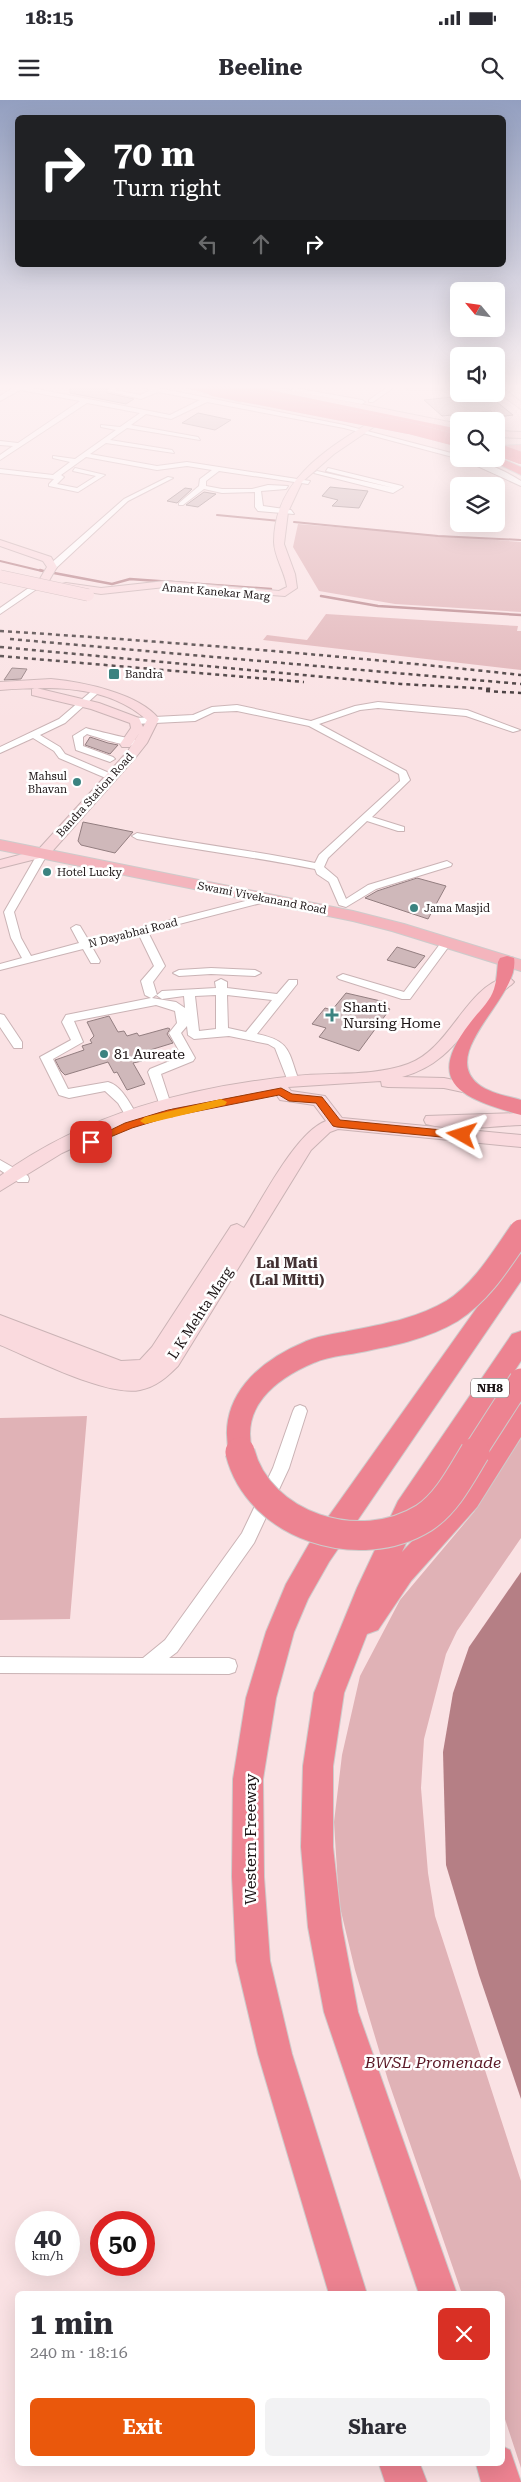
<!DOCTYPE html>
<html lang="en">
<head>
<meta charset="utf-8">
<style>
  :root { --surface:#fff; --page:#f2f2f3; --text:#2b2b33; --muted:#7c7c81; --accent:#ea580c }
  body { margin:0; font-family:"Roboto Serif",serif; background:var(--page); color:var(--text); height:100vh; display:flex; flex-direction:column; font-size:19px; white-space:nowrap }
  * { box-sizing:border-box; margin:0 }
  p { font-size:16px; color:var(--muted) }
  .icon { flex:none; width:28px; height:28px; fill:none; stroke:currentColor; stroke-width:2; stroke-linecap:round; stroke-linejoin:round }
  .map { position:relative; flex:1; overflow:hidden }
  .panel { position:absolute; left:15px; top:2191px; width:490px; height:175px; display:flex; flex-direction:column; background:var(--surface); border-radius:8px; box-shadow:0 5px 20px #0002 }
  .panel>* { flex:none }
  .hud { position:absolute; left:15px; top:15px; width:491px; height:152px; border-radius:8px; box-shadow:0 5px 20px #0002; background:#202124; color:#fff; overflow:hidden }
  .needle { width:32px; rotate:299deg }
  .controls { position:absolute; left:450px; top:182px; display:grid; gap:10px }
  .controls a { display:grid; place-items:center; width:55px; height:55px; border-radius:8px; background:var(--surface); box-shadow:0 5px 20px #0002; font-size:25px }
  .speed { position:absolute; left:15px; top:2111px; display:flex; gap:10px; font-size:25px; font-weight:700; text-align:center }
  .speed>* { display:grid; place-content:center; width:65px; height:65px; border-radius:50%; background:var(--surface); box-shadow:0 5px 20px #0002; line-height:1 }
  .speed small { font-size:12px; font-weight:400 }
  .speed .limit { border:8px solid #d22; background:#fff; color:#111 }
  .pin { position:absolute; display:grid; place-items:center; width:42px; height:42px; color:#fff; margin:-21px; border-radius:10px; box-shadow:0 2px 8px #0006 }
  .me { position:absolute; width:55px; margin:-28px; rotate:276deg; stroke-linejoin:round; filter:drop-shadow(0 0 4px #0008) }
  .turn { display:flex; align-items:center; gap:18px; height:105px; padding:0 15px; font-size:22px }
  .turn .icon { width:65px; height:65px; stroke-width:2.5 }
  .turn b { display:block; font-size:35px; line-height:42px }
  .lanes { display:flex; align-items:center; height:48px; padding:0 15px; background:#0003; justify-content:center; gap:25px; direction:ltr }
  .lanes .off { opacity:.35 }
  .round { display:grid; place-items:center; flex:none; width:52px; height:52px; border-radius:8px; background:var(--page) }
  .summary { display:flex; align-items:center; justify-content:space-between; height:85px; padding:0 15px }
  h1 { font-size:30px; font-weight:700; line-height:38px }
  .action { display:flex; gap:10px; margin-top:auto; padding:10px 15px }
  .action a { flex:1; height:58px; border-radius:8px; background:var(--accent); color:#fff; font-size:20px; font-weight:700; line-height:58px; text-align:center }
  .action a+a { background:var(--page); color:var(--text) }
  .status { display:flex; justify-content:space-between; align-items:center; height:35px; padding:0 25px; background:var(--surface); direction:ltr }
  .status svg { height:14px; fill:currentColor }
  header { display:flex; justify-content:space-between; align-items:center; height:65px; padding:0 15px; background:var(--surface); font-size:22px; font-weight:700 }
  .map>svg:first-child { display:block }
  .green { fill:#e0b2b6 }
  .water { fill:#b57f85 }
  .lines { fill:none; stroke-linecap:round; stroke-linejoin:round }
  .stream-far1 { stroke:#b57f85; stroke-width:2 }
  .stream { stroke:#b57f85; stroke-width:2.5 }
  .building { fill:#cfb8ba; stroke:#937e80 }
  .street-casing { stroke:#cab3b5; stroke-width:2 }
  .secondary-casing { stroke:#cab3b5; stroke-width:2 }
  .primary-casing { stroke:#cdcbcb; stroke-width:2 }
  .highway-casing { stroke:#cdcbcb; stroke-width:2 }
  .street { fill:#fff; fill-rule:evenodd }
  .secondary { fill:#fadade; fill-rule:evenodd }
  .primary { fill:#f4b5bd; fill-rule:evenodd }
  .highway { fill:#ed8391; fill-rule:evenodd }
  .rail { stroke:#3d3334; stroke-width:2.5; stroke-dasharray:4 4; stroke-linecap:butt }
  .secondary-bridge-casing { stroke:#cab3b5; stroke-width:13; stroke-linecap:butt }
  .highway-bridge-far2-casing { stroke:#cdcbcb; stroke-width:12; stroke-linecap:butt }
  .highway-bridge-far1-casing { stroke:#cdcbcb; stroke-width:25; stroke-linecap:butt }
  .highway-bridge-casing { stroke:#cdcbcb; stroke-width:31; stroke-linecap:butt }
  .secondary-bridge { stroke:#fadade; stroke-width:12 }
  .highway-bridge-far2 { stroke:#ed8391; stroke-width:12 }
  .highway-bridge-far1 { stroke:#ed8391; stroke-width:23 }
  .highway-bridge { stroke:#ed8391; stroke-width:29 }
  .route { fill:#ea580c; stroke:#983908 }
  .slow { fill:#f59e0b }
  .poi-dot { fill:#3b8380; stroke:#fff; stroke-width:2 }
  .labels { text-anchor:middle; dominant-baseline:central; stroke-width:5; stroke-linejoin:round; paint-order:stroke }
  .far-street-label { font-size:11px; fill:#1b1314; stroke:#fff }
  .far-poi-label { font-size:11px; fill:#1b1314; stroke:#fff; text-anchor:start }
  .shield { fill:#fff; stroke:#5f5a5a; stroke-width:1 }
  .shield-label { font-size:12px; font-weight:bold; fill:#1b1314 }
  .poi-label { font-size:14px; fill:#1b1314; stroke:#fff; text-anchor:start }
  .street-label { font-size:14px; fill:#1b1314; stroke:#fff }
  .neighbourhood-label { font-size:15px; font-weight:bold; fill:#433133; stroke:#fff }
  .near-street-label { font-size:16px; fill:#1b1314; stroke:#fff }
  .near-park-label { font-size:16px; font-style:italic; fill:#5b1826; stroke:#fff }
</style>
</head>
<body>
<div class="status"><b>18:15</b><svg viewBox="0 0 49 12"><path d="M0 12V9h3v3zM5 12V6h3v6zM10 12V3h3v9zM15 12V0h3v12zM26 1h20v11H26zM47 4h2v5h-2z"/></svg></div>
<header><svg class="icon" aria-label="menu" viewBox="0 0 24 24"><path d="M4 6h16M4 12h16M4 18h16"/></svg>Beeline<svg class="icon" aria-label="search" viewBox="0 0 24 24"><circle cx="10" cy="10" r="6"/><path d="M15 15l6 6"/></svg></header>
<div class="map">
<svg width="521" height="2382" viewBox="0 0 521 2382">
  <rect width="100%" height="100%" fill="#fae2e4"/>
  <path class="green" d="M298,424L521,442V512L395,504L319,491L293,447Z
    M326,514L518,526L517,531H521V570L263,540L267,535L307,540Z
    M87,1316L70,1519L0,1520V1318Z
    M521,1338V1438L457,1531L446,1554L424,1639L421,1688L428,1773L435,1816L521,2081V2368L503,2313L502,2194H462L388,1980L355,1870L339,1803L334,1722L342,1655L360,1576L400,1500L474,1412Z"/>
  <path class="water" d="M521,1472V1999L479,1875L446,1765L443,1652L453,1593L469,1547Z"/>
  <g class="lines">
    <path class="stream-far1" d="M217,415L280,421
      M294,422L438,436L521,440
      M0,461L46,472"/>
    <path class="stream" d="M40,470L47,472
      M54,473L112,484L130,479L271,489
      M321,496L378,506L521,515"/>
  </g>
  <path class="building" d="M70,288H107V293L134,299L126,304L70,293Z
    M469,294H487L513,315L498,317L491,311L442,316L424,300L471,295Z
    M198,313L231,320L215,330L182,323Z
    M330,387L368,391L359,408L332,406L338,400L322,396Z
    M185,388L192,389L177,403L167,401Z
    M204,392L216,394L198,407L186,405Z
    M12,568L27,569L21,579L4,580Z
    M90,637L108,643L118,645L110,654L85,645Z
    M83,722L133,732L115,753L81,745L78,741Z
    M417,778L446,786L428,819L365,798L377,791Z
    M397,847L425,856L415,868L387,860Z
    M346,893L385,902L382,906L390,909L359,951L319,937L326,928L312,924L325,908L332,910Z
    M109,916L118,932L124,931L127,936L137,933L139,936L168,928L170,929L167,934L173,943L137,954L142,961L133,963L145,984L127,990L117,972L114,973L108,962L65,975L61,971L55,960L84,950L82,946L92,943L90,940L94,936L87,922Z"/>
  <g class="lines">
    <defs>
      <path id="street" d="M13,288H32L170,315L200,300L158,292L141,299L107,291L110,288H117L115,290L140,295L151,290L145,288H158L344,325L459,355L460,359L344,328L207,302L171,319L146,314L131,325L198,337L200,340L127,328L110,340L172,350L174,353L106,343L90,354L157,366L187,362L310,381L308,384L219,371L206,381V386L222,389H252L268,385L288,386L286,389L261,391L263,406L291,410L294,414L258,411L255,407V392L222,393L204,389L183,405H179V403L199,386L200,379L212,370L187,366L157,370L86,357L61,375L64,377L57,384L77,388L96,376L73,371L75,368L105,375L78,392L49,386V384L54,379L0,373V369L53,375L70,362L53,358V356L75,359L116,330L101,327V325L120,327L140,313L87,303L0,360V355L13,346L0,345V341L18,343L80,301L20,290L0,301V296Z
        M295,288L362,300L365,302L362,304L296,292L288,294V292Z
        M386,288H393L373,302H369V300Z
        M462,359C481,359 505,371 521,381V386Z
        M328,368L402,386L403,387L393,393L314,373L317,371L394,388L326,371Z
        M168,377L173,378L128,401L55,469H49V465L124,399Z
        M40,480L47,482L0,514V508Z
        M94,589L98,592L97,594L65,623L40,635L60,647L65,654L114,675V679H108L59,658L54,651L33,638L0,653V647L59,619Z
        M378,602L467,610L520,630L513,632L466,616L378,608L360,610L319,624L406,671L410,680L372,717L404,727V731H398L367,721L328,758L324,767L337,778L346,799L368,785L447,761L452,764L451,766L376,789L346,807L339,805L329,782L317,774L315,769C256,757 196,750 137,739L132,736L137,733C197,744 256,751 315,763L319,755L400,681L399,674L309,626L237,611L214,612L195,621L135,624L131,621L135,618L193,615L212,607L237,605L311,621L355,606Z
        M86,628C95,631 142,641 146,643C135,651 100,638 87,634L83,637V646L113,657L115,659L110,662L76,650L73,636Z
        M43,750L48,753L14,812L21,838L31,856L79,843L71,828L76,825L80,826L89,841L265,796L269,797V801L148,832L165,866L153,882L157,895L162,891L216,888L215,882L221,879L227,882V888L277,894L289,880H297V884L257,934C291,941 288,951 299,981L297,984H289L275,948L268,944L229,936L194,939L188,935L187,926L181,933L195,958L193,961L161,974L174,1014L172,1017H164L148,972L150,969L182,956L169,933L177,923L175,911L156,905L74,921L83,942L53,959L68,989L108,982C122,986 130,1004 137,1015L135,1018H127L118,1003L105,991L69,998L59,995L40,957L71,940L62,922L66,915L151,898L145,895L141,881L154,866L139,835L92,847L100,861L99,863H91L83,849L0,870V864L22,858L11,838L4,812L38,753ZM156,895L162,899L184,896L185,908L176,902L152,898ZM216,895V929L199,931L195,896ZM227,895L272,900L246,932L228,928Z
        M447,839L452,842L410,899H402L339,879L337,877L343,874L404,892L443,840Z
        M211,868L255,870L261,873L255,876L211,874L179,876L173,873L179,870Z
        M0,914L4,915L22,942V948H14L0,927Z
        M0,1060L28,1076L29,1079L28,1082H18L0,1070Z
        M300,1305L305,1307L307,1311L289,1368L254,1443L177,1552L169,1558H229L235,1560L237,1566L235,1572L229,1574L0,1573V1557L143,1558L165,1540L242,1433L273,1368L293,1311L295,1307Z"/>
      <path id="secondary" d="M263,288H280L459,324V330L390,316L334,354L302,382L288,412L284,444L295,474L297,488L285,496L165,487L101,494L62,488V484L66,483L101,488L165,481L279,491L287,487C285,472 274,456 274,442C274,376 334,345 383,314Z
        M406,288H444L440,290H410Z
        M496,288H503L521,302V309L496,291Z
        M496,331L521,332V338L496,337Z
        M0,440L51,457L57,467L47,484L43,485L38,482L47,467L43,461L0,446Z
        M51,579C82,582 139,593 159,619L147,643L136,657L48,756L0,768V760L38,750L128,651L140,632L130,647H122L120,644L131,628L130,623L91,609L32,595V589L36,588L99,603L139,618L143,627L147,620C107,584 49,586 0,590V582Z
        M506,877L511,879L514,882L511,885C466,915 460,961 402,977L444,978L478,985L480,989L478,993L472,994L444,988L388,987L382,986L381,981L288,987L291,991L325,996L342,1018L521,1035V1047L338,1029L330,1032L311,1050L178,1266C167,1277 156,1287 140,1290C107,1297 32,1258 0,1245V1215L121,1261L140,1260L152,1247L231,1126L237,1124L244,1128C262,1100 296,1032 326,1021L314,1005L280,1000L273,990L169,1009L127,1023L62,1053L0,1091V1076C86,1013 191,987 295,976C332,972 372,977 408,964C450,949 465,888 506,877Z
        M521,1013V1025C491,1026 456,1032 426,1024L424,1020L426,1016Z"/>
      <path id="primary" d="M521,345V351L496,352V346Z
        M0,740L353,811L404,824L521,860V871L392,831L353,821L0,750Z"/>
      <path id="highway" d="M187,288H207L244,297L245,299L240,302Z
        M237,288H259L459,329V335L242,291Z
        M496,356L521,367V375L488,359H496Z
        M507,856L514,858C521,896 438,951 478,984C489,993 507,996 521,1000V1015C465,999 422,985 470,923C478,912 490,902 494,889C497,880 497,871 498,862L500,858Z
        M521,1154V1181L329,1462L308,1499L294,1532L276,1598L263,1679L264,1777L270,1861L292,1954L367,2194H329L258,1954L236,1861L232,1777L233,1679L246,1598L266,1532L286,1484L309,1444L513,1157Z
        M521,1231V1261L418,1417L402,1452L459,1391L512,1308L521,1304V1337L477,1407L411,1481L378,1530L367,1534L344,1593L333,1666V1747L342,1827L358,1912L457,2194H419L324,1912L308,1827L301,1747L303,1666L314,1593L357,1488L398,1401L512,1234Z
        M502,2346L510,2350L521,2382H481L476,2364H502Z
        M379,2364H420L427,2382H385Z"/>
    </defs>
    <use href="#street" class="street-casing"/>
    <use href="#secondary" class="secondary-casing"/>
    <use href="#primary" class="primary-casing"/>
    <use href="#highway" class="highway-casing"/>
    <use href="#street" class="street"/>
    <use href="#secondary" class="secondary"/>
    <use href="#primary" class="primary"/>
    <use href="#highway" class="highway"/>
    <path class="rail" d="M0,531C174,542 348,556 521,575
      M10,539L521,584
      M0,547L401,584L493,589
      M0,556L304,582
      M486,591L521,593"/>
    <defs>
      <path id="secondary-bridge" d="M0,476L88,495"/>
      <path id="highway-bridge-far2" d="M213,290L409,328L459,341
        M496,349L521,358"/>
      <path id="highway-bridge-far1" d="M241,1353C228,1302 267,1270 310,1252C321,1247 335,1245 347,1243C383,1236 420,1230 452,1211C482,1192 501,1160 521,1131
        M474,1353L521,1280"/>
      <path id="highway-bridge" d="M240,1352C259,1427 360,1458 424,1418C447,1403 461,1375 475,1352"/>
    </defs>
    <use href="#secondary-bridge" class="secondary-bridge-casing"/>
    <use href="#highway-bridge-far2" class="highway-bridge-far2-casing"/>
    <use href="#highway-bridge-far1" class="highway-bridge-far1-casing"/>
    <use href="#highway-bridge" class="highway-bridge-casing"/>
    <use href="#secondary-bridge" class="secondary-bridge"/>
    <use href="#highway-bridge-far2" class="highway-bridge-far2"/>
    <use href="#highway-bridge-far1" class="highway-bridge-far1"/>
    <use href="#highway-bridge" class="highway-bridge"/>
  </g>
  <linearGradient id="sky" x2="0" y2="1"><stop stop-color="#939fc0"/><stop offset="0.46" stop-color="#fdf2f3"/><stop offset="1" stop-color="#fdf2f3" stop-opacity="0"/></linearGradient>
  <rect width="521" height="622" fill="url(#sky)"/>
  <path class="route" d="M281,988L292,994L322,997L340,1020L462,1032L467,1035L462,1039L337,1027L333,1026L316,1003L289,1001L279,995L168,1017L132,1028L91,1045L86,1042L125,1023L168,1010Z"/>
  <path class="slow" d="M221,999L227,1002L225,1005L145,1024L140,1021L145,1017Z"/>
  <g class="poi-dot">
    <rect x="108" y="568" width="12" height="12" rx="2.5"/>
    <circle cx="77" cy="682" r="5"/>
    <circle cx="47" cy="772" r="5"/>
    <circle cx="414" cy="808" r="5"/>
    <path d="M329.5 907.5h5v5h5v5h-5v5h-5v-5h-5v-5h5z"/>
    <circle cx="104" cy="954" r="5"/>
  </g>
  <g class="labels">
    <g class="far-street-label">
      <text transform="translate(216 492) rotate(5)">Anant Kanekar Marg</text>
      <text transform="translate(95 695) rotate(-48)">Bandra Station Road</text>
      <text transform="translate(262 798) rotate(11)">Swami Vivekanand Road</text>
      <text transform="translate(133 833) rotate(-14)">N Dayabhai Road</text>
    </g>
    <g class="far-poi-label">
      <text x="125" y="574">Bandra</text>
      <text x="67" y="676" text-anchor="end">Mahsul<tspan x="67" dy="13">Bhavan</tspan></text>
      <text x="57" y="772">Hotel Lucky</text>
      <text x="424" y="808">Jama Masjid</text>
    </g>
    <rect class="shield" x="471" y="1278.5" width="38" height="19" rx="4"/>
    <g class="shield-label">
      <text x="490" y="1288">NH8</text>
    </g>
    <g class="poi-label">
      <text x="343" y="907">Shanti<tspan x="343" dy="16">Nursing Home</tspan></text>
      <text x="114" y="954">81 Aureate</text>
    </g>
    <g class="street-label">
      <text transform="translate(200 1213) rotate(-57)">L K Mehta Marg</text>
    </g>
    <g class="neighbourhood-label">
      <text x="287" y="1163">Lal Mati<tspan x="287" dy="17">(Lal Mitti)</tspan></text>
    </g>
    <g class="near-street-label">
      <text transform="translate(250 1739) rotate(-90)">Western Freeway</text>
    </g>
    <g class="near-park-label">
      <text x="433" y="1962">BWSL Promenade</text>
    </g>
  </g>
</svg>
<div class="controls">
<a><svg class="needle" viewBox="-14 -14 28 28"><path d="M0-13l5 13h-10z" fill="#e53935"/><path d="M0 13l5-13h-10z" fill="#7c7c81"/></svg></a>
<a><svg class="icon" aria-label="sound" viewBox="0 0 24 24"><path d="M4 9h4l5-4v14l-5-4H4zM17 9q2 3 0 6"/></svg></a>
<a><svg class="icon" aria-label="search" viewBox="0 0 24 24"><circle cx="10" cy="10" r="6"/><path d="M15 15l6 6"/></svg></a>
<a><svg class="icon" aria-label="layers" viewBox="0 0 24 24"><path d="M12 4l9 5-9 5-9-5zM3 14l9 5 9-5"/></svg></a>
</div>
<div class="speed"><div>40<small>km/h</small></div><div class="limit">50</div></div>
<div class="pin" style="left:91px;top:1042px;background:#d93025"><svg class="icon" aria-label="arrive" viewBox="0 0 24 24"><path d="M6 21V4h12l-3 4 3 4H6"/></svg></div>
<svg class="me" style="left:462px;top:1035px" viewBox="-20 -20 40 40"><path d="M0-17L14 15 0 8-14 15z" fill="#ea580c" stroke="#fff" stroke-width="4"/></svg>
<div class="hud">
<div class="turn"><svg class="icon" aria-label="right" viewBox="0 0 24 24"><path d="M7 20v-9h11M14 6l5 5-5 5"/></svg><div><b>70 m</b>Turn right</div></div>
<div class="lanes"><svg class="icon off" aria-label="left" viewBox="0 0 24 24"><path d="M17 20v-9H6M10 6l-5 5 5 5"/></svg><svg class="icon off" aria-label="ahead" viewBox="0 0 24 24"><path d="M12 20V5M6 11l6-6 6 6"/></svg><svg class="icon" aria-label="right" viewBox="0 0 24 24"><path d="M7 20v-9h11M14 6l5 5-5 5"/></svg></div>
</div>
<section class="panel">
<div class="summary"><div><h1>1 min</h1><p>240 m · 18:16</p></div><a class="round" style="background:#d93025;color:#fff"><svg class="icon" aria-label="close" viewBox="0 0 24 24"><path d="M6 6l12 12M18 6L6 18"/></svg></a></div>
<div class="action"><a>Exit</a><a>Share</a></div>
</section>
</div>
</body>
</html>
